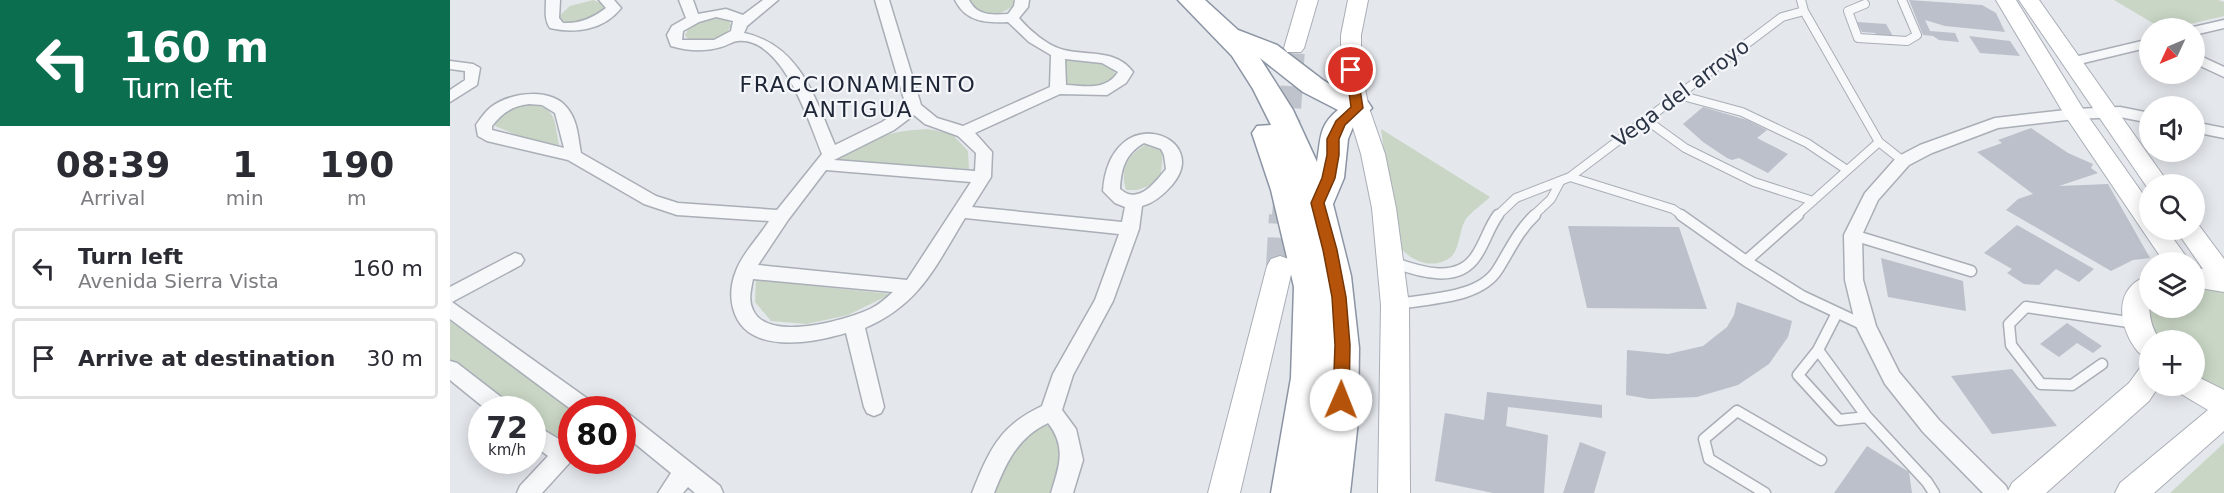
<!DOCTYPE html>
<html lang="en">
<head>
<meta charset="utf-8">
<style>
  :root { --surface:#fff; --page:#f7f7f7; --text:#2b2b33; --muted:#7c7c81; --line:#e1e1e2 }
  body { margin:0; font-family:"DejaVu Sans",sans-serif; background:var(--page); color:var(--text); height:100vh; display:flex; flex-direction:column; font-size:22px; white-space:nowrap }
  * { box-sizing:border-box; margin:0 }
  p { font-size:20px; color:var(--muted) }
  .icon { flex:none; width:33px; height:33px; fill:none; stroke:currentColor; stroke-width:2; stroke-linecap:round; stroke-linejoin:round }
  .map { position:relative; flex:1; overflow:hidden }
  .details { display:flex; flex-direction:column; background:var(--surface); width:450px }
  .details>* { flex:none }
  .top-card { background:#0b6e4f; color:#fff; overflow:hidden }
  .needle { width:39px; rotate:226deg }
  .controls { position:absolute; left:1689px; top:18px; display:grid; gap:12px }
  .controls a { display:grid; place-items:center; width:66px; height:66px; border-radius:50%; background:var(--surface); box-shadow:0 3px 15px #0003; font-size:30px }
  .speed { position:absolute; left:18px; top:396px; display:flex; gap:12px; font-size:30px; font-weight:700; text-align:center }
  .speed>* { display:grid; place-content:center; width:78px; height:78px; border-radius:50%; background:var(--surface); box-shadow:0 3px 15px #0003; line-height:1 }
  .speed small { font-size:15px; font-weight:400 }
  .speed .limit { border:9px solid #d22; background:#fff; color:#111 }
  .pin { position:absolute; display:grid; place-items:center; width:51px; height:51px; color:#fff; margin:-26px; border:3px solid #fff; border-radius:50%; box-shadow:0 2px 6px #0007 }
  .me { position:absolute; width:66px; margin:-33px; rotate:1deg; stroke-linejoin:round; filter:drop-shadow(0 0 4px #0008) }
  .turn { display:flex; align-items:center; gap:21px; height:126px; padding:0 24px; font-size:27px }
  .turn .icon { width:78px; height:78px; stroke-width:2.5 }
  .turn b { display:block; font-size:42px; line-height:51px }
  .eta { display:flex; justify-content:space-evenly; align-items:center; height:102px; text-align:center }
  .eta b { font-size:36px; font-weight:700; line-height:42px }
  ul { padding:0; list-style:none }
  li { display:flex; align-items:center; gap:18px; height:81px; margin:0 12px 9px; padding:0 12px; border:3px solid var(--line); border-radius:6px }
  li div { flex:1 }
  li b { display:block; font-size:22px }
  li em { font-style:normal }
  main { display:flex; flex:1; min-height:0 }
  .map>svg:first-child { display:block }
  .green { fill:#c9d6c5 }
  .building { fill:#bbc0ca }
  .lines { fill:none; stroke-linecap:round; stroke-linejoin:round }
  .secondary-tunnel-far1 { stroke:#bfc3cb; stroke-width:22; stroke-dasharray:22 11; stroke-linecap:butt }
  .secondary-tunnel { stroke:#bfc3cb; stroke-width:28; stroke-dasharray:28 14; stroke-linecap:butt }
  .lane-far1-casing { stroke:#a9aeb7; stroke-width:10 }
  .lane-casing { stroke:#a9aeb7; stroke-width:13 }
  .street-casing { stroke:#a9aeb7; stroke-width:3 }
  .secondary-casing { stroke:#a9aeb7; stroke-width:2 }
  .highway-casing { stroke:#8b94a3; stroke-width:3 }
  .lane-far1 { stroke:#f7f8fa; stroke-width:8 }
  .lane { stroke:#f7f8fa; stroke-width:10 }
  .street { fill:#f7f8fa; fill-rule:evenodd }
  .secondary { fill:#fff; fill-rule:evenodd }
  .highway { fill:#fff; fill-rule:evenodd }
  .route { fill:#b45309; stroke:#753606; stroke-width:1.5 }
  .labels { text-anchor:middle; dominant-baseline:central; stroke-width:4.5; stroke-linejoin:round; paint-order:stroke }
  .street-label { font-size:21px; fill:#2b3445; stroke:#f4f6f9 }
  .neighbourhood-label { font-size:22px; letter-spacing:1.5px; fill:#1d2536; stroke:#f4f6f9 }
</style>
</head>
<body>
<main>
<section class="details">
<div class="top-card">
<div class="turn"><svg class="icon" aria-label="left" viewBox="0 0 24 24"><path d="M17 20v-9H6M10 6l-5 5 5 5"/></svg><div><b>160 m</b>Turn left</div></div>
</div>
<div class="eta">
<div><b>08:39</b><p>Arrival</p></div>
<div><b>1</b><p>min</p></div>
<div><b>190</b><p>m</p></div>
</div>
<ul>
<li><svg class="icon" aria-label="left" viewBox="0 0 24 24"><path d="M17 20v-9H6M10 6l-5 5 5 5"/></svg><div><b>Turn left</b><p>Avenida Sierra Vista</p></div><em>160 m</em></li>
<li><svg class="icon" aria-label="arrive" viewBox="0 0 24 24"><path d="M6 21V4h12l-3 4 3 4H6"/></svg><div><b>Arrive at destination</b></div><em>30 m</em></li>
</ul>
</section>
<div class="map">
<svg width="1774" height="493" viewBox="0 0 1774 493">
  <rect width="100%" height="100%" fill="#e4e7ec"/>
  <path class="green" d="M143,0L156,5C151,20 119,30 108,17L120,6Z
    M518,0H563L565,4C551,16 540,16 523,10Z
    M1664,0H1768L1774,2V16L1723,28H1711Z
    M269,19L279,21L281,25C277,40 244,50 235,35C241,22 255,19 269,19Z
    M615,59L651,62L664,67L665,77C651,91 634,87 616,84Z
    M74,102C107,109 103,114 109,145L71,137L45,126L47,115Z
    M478,129L502,134L518,151L519,169L384,160C420,139 436,131 478,129Z
    M931,129L1040,197C1033,204 1022,211 1016,219C1009,229 1010,249 1001,257C982,272 955,259 946,241Z
    M695,145L713,151L711,173L707,183L687,190H676C670,169 677,156 695,145Z
    M306,280L441,294L398,315L357,324L321,321L305,302Z
    M1745,281L1774,287V401L1745,384L1744,340H1700L1695,291L1699,289L1700,308H1744Z
    M0,309L122,410L121,445L83,432L82,410L53,409L0,369Z
    M595,423L609,436L613,462L601,493H543L562,445Z
    M1774,443V493H1720Z"/>
  <path class="building" d="M1459,0L1532,5L1546,13L1555,32L1495,26L1475,20L1480,31L1505,33L1509,42L1489,40L1483,36L1473,35Z
    M1407,22L1436,24L1444,38L1428,37L1425,33L1412,32Z
    M1519,36L1560,41L1570,56L1530,53Z
    M1253,107L1297,120L1317,130L1307,138L1338,154L1318,173L1289,158L1282,160L1277,158L1253,142L1233,124Z
    M1581,128L1618,153L1643,164L1641,168L1648,173L1609,186L1658,184L1700,258L1683,260L1661,271L1556,210L1568,199L1583,194L1527,152L1552,143L1548,140Z
    M1567,225L1644,269L1629,282L1606,269L1589,285L1574,284L1557,273L1562,269L1534,253Z
    M1118,226L1229,227L1257,309L1137,308Z
    M1431,258L1513,281L1516,311L1438,297Z
    M1287,302L1342,321L1338,337L1319,364L1288,385L1247,397L1200,399L1176,395L1177,350L1218,354L1253,346L1277,327L1284,315Z
    M1617,323L1652,346L1643,353L1627,343L1609,357L1590,344Z
    M1562,369L1607,426L1542,434L1501,376Z
    M1037,392L1152,405V418L1058,407L1056,426L1098,435L1094,493H1043L985,481L995,413L1034,420Z
    M1130,442L1156,452L1144,493H1113Z
    M1417,446L1459,472L1462,493H1384Z"/>
  <g class="lines">
    <path class="secondary-tunnel-far1" d="M838,141L844,48
      M833,216L834,201"/>
    <path class="secondary-tunnel" d="M830,266L833,215"/>
    <defs>
      <path id="lane-far1" d="M1351,0L1354,11L1429,142L1453,161
        M1415,4L1398,11L1408,38L1457,41L1467,35L1452,0
        M1229,95L1292,112L1357,143L1397,170
        M1195,119L1235,148L1304,182L1363,201
        M1120,177L1223,209L1233,216
        M1047,216L1066,198L1120,177L1332,17L1354,11
        M1083,216L1101,199L1110,182
        M1346,216L1429,142"/>
      <path id="lane" d="M1231,215L1296,261L1352,296L1416,326
        M1403,235L1521,271
        M1296,261L1348,215
        M945,263C970,272 1008,284 1026,256C1035,243 1039,227 1048,215
        M949,304C979,298 1030,299 1048,269C1060,250 1068,231 1085,215
        M1387,313L1368,350L1348,375L1389,420L1417,417
        M1368,350L1417,417L1477,482L1484,493
        M1652,364L1622,385L1591,384L1561,345L1559,324L1576,307L1685,323
        M1315,493L1259,459L1254,439L1287,411L1371,460"/>
      <path id="street" d="M96,0H110L109,18L113,23C130,24 143,18 156,8L149,0H164L171,8C154,30 125,34 100,28C94,19 96,11 96,0Z
        M229,0H243L248,14L276,9L293,15L313,0H328L297,26L294,33C350,45 365,98 385,145L432,122L456,106L425,0H439L471,105L487,118L513,126L600,87L601,55L579,42L558,22C536,23 516,22 505,0H519C527,16 542,15 558,14L564,6L565,0H579L578,7L569,18C580,31 598,46 614,50C639,56 666,49 683,72L676,83L657,95L610,94L525,133L542,152L541,177L522,207L672,222L675,207L665,203L653,191C660,97 764,136 722,185C714,194 704,203 692,206L689,229L663,301L623,375L612,410L626,429L633,460L623,493H601C609,467 617,447 598,423C567,438 556,463 544,493H522C539,451 549,426 592,406L603,374L645,300L669,234L515,218C485,267 470,304 415,328L434,407L431,413L424,416L417,413L414,407L396,333C362,343 295,356 283,308C280,296 281,283 286,271C292,254 309,237 319,221L227,215L194,204L118,160L37,141L28,136L26,125C30,119 35,112 41,107C61,92 102,87 118,109C128,122 128,138 131,153L206,196L228,203L327,210L372,154C359,122 333,37 288,41C283,41 276,46 271,47C254,52 238,51 221,46L217,35L222,26L236,18ZM266,17L283,21L281,31L264,40H232L233,31L249,22ZM615,59L652,63L668,72C656,91 635,86 616,85ZM79,104L92,105L105,113L114,148L42,130V126C52,113 62,106 79,104ZM464,115L475,124L508,136L526,153L525,171L384,160L444,130ZM694,143L711,149L714,155L716,169C704,184 688,205 670,189C671,169 675,154 694,143ZM376,170L521,182L457,280L308,265L338,220ZM303,279L443,292C436,298 429,305 420,309C396,320 318,343 303,310C298,300 301,290 303,279Z
        M1774,20V28L1744,35V28H1739Z
        M1700,39V47L1621,66L1614,62L1616,59Z
        M1744,53L1774,67V77L1744,63Z
        M0,61L23,64L30,68L27,85L0,102V90L15,80V71L0,69Z
        M1670,107L1700,113V123L1670,117L1625,119L1548,128L1482,153L1459,165L1428,200L1412,235L1413,280L1426,326L1449,372L1489,420L1556,486L1559,493H1533L1473,432L1435,384L1406,326L1395,280L1394,235L1415,193L1447,157L1470,145L1545,118L1625,109Z
        M1744,122L1774,128V138L1744,132Z
        M65,253L71,255L74,260L71,265L2,302L145,404L148,410H122L0,319V287Z
        M0,361L7,363L60,404L63,410H37L0,380Z
        M172,411L179,414L270,486L273,493H245L238,487L233,493H208L221,473L172,433Z
        M82,423L112,441L122,436V460L92,493H67L70,486L98,456L82,444Z"/>
      <path id="secondary" d="M848,0H868L854,48L851,52H837L834,48Z
        M898,0H918L911,35V70L919,108L935,154L946,208L959,305L960,493H928L931,305L922,208L911,154L897,108L891,70V35Z
        M1546,0H1566L1635,112L1700,204V230H1717L1740,262H1714L1614,114Z
        M1569,0H1589L1719,184H1700L1699,190Z
        M1744,223L1748,224L1774,259V292L1744,287V267L1753,269L1726,230H1744Z
        M830,256L839,259L843,266L790,493H758L817,266L821,259Z
        M1700,275C1700,300 1695,319 1710,340H1700V359C1689,355 1686,350 1680,340C1667,314 1668,285 1700,275Z
        M1700,364V386H1709L1699,401L1596,493H1557L1562,483L1679,383L1690,368Z
        M1744,375L1774,390V431L1704,493H1665L1670,483L1758,410L1731,394L1726,386H1744Z"/>
      <path id="highway" d="M728,0H755L788,30L827,45L873,80L889,90L918,102L922,108L903,127L898,139L894,178L883,204L901,276L909,348L908,421L900,493H821L841,378L844,287L821,190L802,133L807,126L821,125L803,89L782,56ZM810,58L853,92L888,110C868,126 871,140 867,162L843,110Z"/>
    </defs>
    <use href="#lane-far1" class="lane-far1-casing"/>
    <use href="#lane" class="lane-casing"/>
    <use href="#street" class="street-casing"/>
    <use href="#secondary" class="secondary-casing"/>
    <use href="#highway" class="highway-casing"/>
    <use href="#lane-far1" class="lane-far1"/>
    <use href="#lane" class="lane"/>
    <use href="#street" class="street"/>
    <use href="#secondary" class="secondary"/>
    <use href="#highway" class="highway"/>
  </g>
  <path class="route" d="M901,67L907,70L913,108L895,125L889,139V155L885,178L874,203L887,250L896,297L900,345L899,400L896,405L891,407L885,405L883,400L885,345L882,297L873,250L861,203L872,178L877,155V139L886,121L901,107L896,70Z"/>
  <g class="labels">
    <g class="street-label">
      <text transform="translate(1231 93) rotate(-37)">Vega del arroyo</text>
    </g>
    <g class="neighbourhood-label">
      <text x="408" y="84">FRACCIONAMIENTO<tspan x="408" dy="25">ANTIGUA</tspan></text>
    </g>
  </g>
</svg>
<div class="controls">
<a><svg class="needle" viewBox="-14 -14 28 28"><path d="M0-13l5 13h-10z" fill="#e53935"/><path d="M0 13l5-13h-10z" fill="#7c7c81"/></svg></a>
<a><svg class="icon" aria-label="sound" viewBox="0 0 24 24"><path d="M4 9h4l5-4v14l-5-4H4zM17 9q2 3 0 6"/></svg></a>
<a><svg class="icon" aria-label="search" viewBox="0 0 24 24"><circle cx="10" cy="10" r="6"/><path d="M15 15l6 6"/></svg></a>
<a><svg class="icon" aria-label="layers" viewBox="0 0 24 24"><path d="M12 4l9 5-9 5-9-5zM3 14l9 5 9-5"/></svg></a>
<a>+</a>
</div>
<div class="speed"><div>72<small>km/h</small></div><div class="limit">80</div></div>
<div class="pin" style="left:901px;top:70px;background:#d93025"><svg class="icon" aria-label="arrive" viewBox="0 0 24 24"><path d="M6 21V4h12l-3 4 3 4H6"/></svg></div>
<svg class="me" style="left:891px;top:400px" viewBox="-20 -20 40 40"><circle r="19" fill="#fff"/><path d="M0-13L10 11 0 6-10 11z" fill="#b45309"/></svg>
</div>
</main>
</body>
</html>
